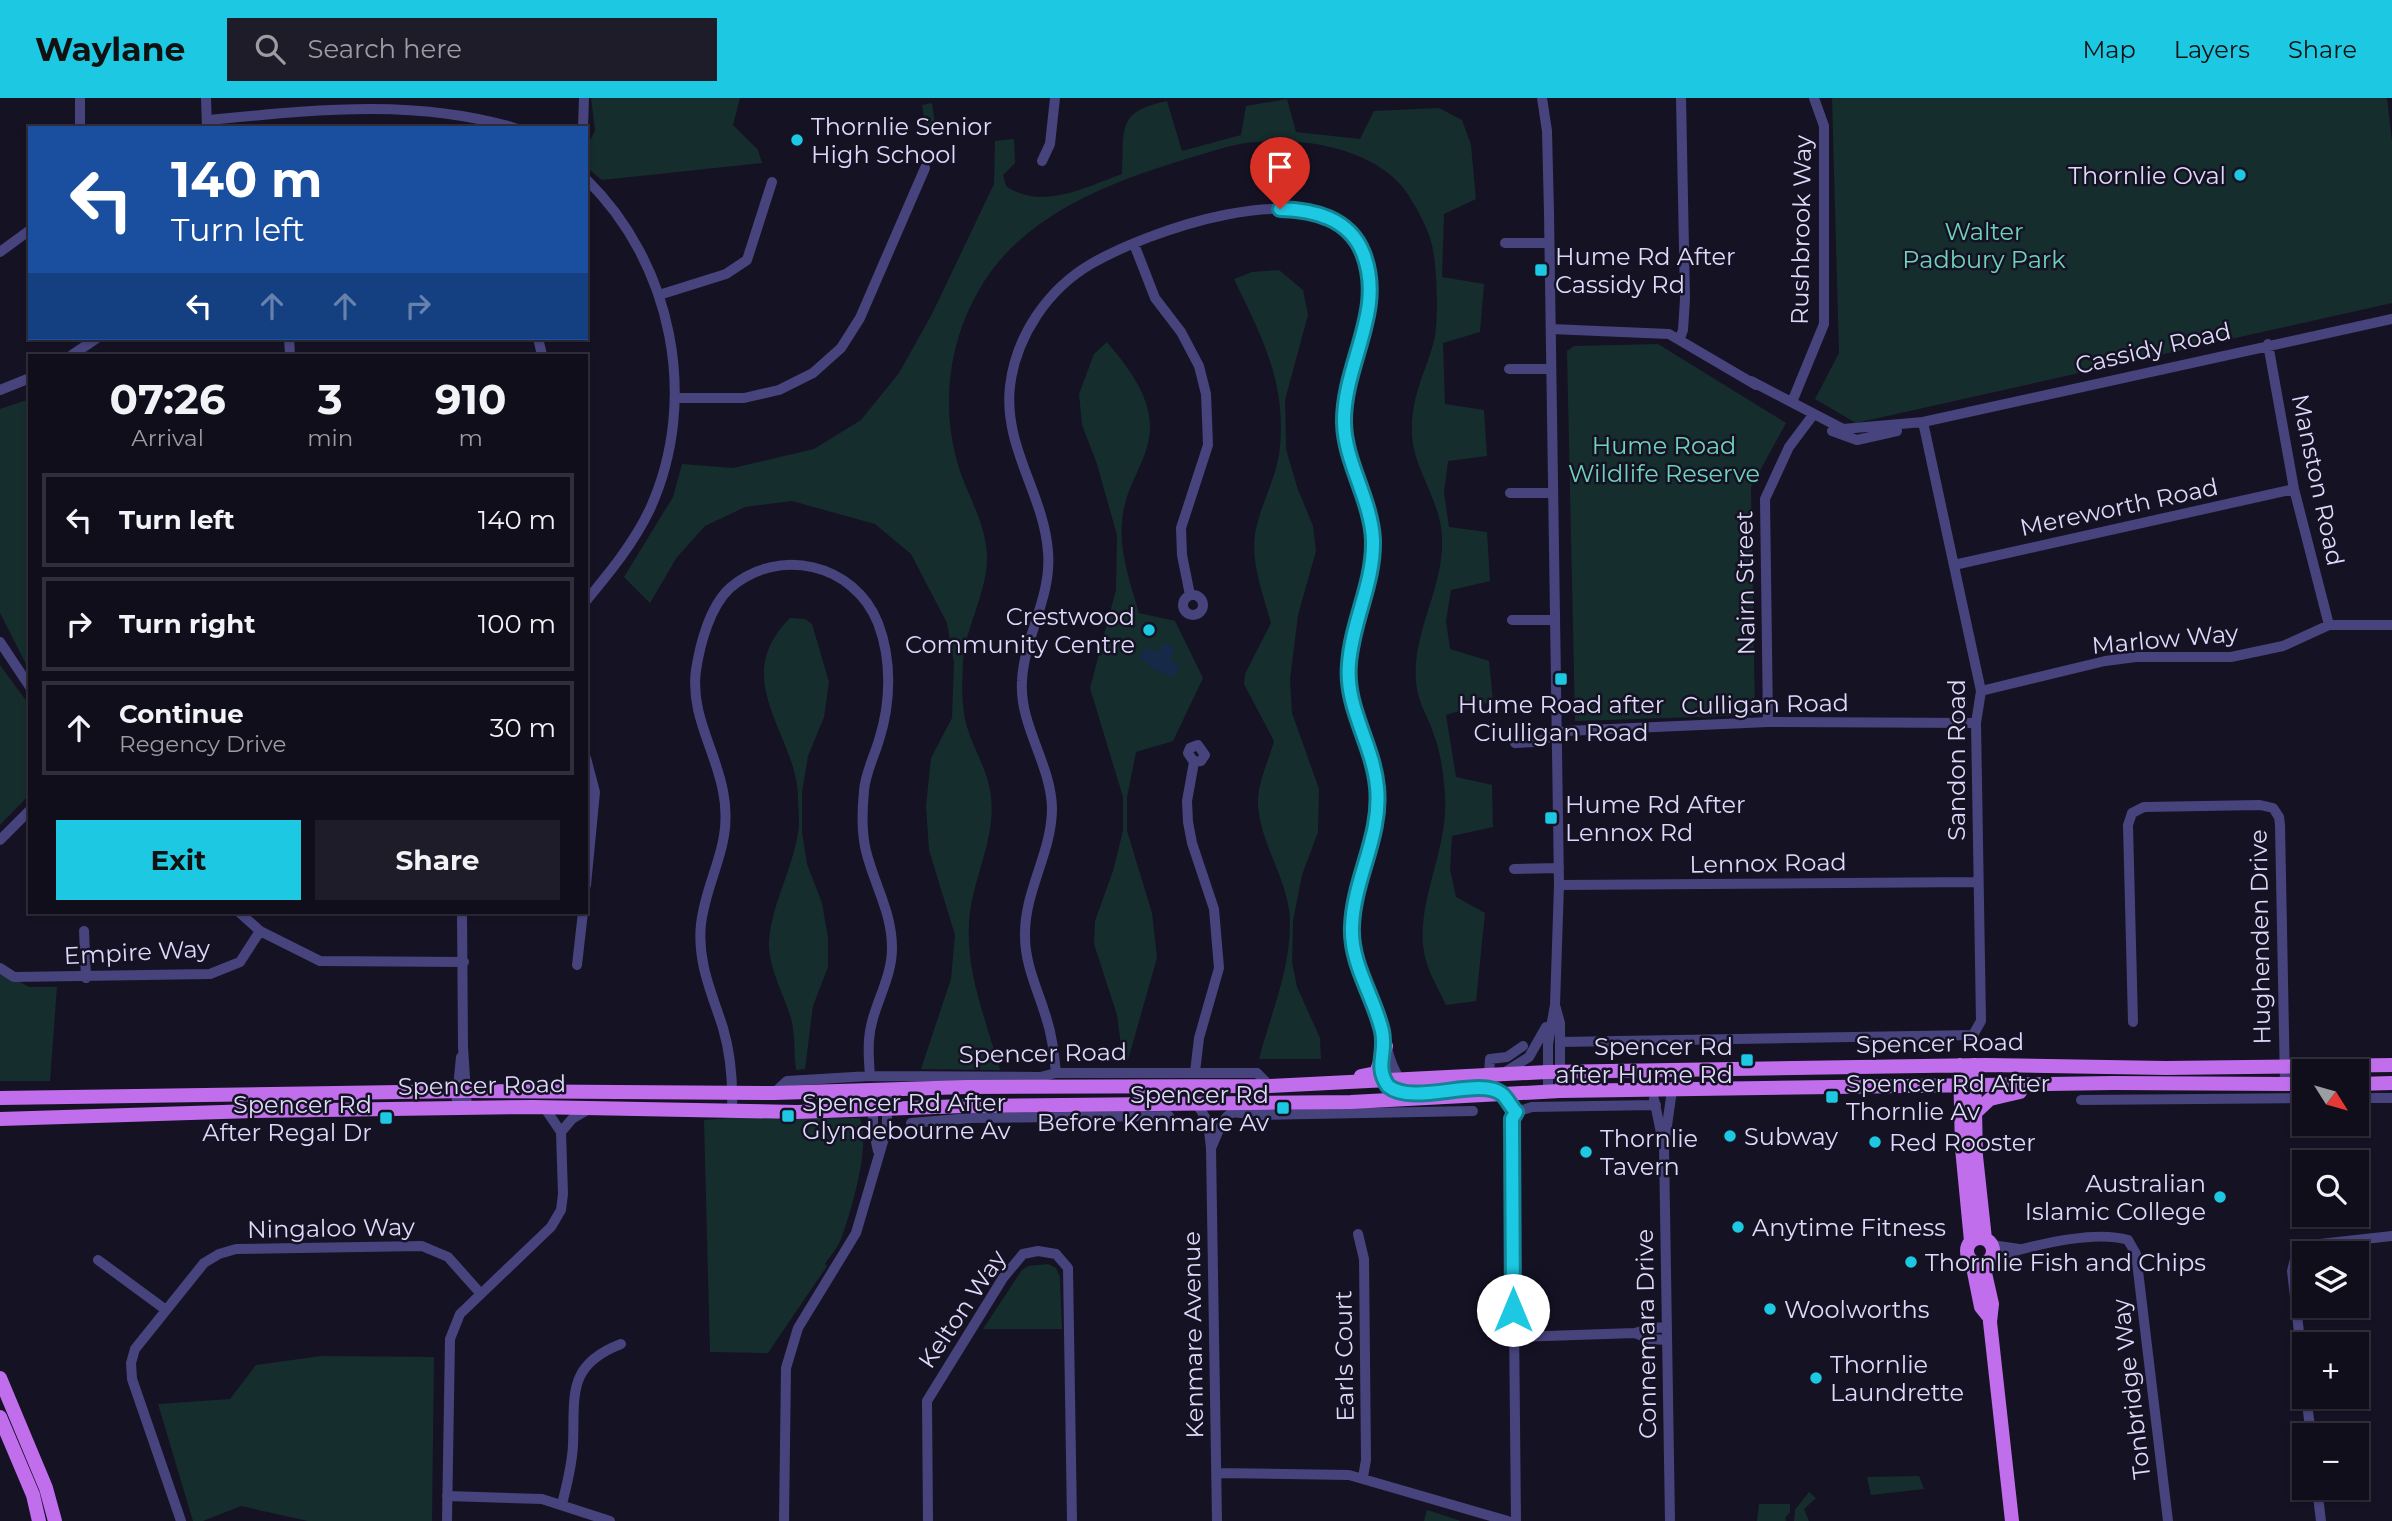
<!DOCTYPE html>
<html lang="en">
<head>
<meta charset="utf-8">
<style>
  :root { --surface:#100e1b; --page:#1e1c28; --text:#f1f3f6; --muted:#9c9ca3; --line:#302e3a; --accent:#1dc8e2 }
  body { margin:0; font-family:Montserrat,sans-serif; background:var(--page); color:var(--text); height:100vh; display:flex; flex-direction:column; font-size:26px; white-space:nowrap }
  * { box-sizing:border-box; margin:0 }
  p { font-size:23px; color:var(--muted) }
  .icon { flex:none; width:38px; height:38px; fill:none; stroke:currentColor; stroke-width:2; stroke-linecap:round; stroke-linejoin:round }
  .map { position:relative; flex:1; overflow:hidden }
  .panel { position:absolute; left:28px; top:256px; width:560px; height:560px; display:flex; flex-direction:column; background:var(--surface); border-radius:0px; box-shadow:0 2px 5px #0004,0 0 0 2px var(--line) }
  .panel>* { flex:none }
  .guide { position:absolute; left:28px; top:28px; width:560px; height:214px; border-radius:0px; box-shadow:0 2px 5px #0004,0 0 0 2px var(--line); background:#1a4fa0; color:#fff; overflow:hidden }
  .needle { width:46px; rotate:127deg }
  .fabs { position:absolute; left:2292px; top:961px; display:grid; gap:14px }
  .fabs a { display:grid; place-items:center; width:77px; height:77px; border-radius:0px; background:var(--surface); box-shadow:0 2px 5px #0004,0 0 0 2px var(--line); font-size:35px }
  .pin { position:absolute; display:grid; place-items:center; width:60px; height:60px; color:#fff; margin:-72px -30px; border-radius:50% 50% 50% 0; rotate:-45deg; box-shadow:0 0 7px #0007 }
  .pin .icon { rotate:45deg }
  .me { position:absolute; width:77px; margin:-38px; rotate:0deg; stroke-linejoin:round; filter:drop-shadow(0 0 5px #0008) }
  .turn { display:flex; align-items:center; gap:24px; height:147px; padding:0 28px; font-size:32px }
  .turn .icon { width:91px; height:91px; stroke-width:2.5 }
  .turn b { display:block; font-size:49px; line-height:60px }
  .lanes { display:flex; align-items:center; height:66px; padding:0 28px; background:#0003; justify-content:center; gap:35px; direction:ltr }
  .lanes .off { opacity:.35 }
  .eta { display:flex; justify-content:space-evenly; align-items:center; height:119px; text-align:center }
  .eta b { font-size:42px; font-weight:700; line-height:49px }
  .button { display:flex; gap:14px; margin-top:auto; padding:14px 28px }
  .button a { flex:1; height:80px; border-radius:0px; background:var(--accent); color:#111; font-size:28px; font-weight:700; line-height:80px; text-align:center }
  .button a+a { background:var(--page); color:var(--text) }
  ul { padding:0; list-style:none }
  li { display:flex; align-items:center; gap:21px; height:94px; margin:0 14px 10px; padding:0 14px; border:4px solid var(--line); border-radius:0px }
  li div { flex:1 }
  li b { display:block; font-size:26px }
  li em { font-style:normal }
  header { display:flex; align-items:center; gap:42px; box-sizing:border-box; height:98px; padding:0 35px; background:var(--accent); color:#111 }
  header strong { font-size:33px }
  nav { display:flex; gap:38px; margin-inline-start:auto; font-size:24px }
  .search { width:490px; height:63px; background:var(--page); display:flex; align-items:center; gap:18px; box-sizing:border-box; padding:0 24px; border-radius:0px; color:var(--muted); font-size:26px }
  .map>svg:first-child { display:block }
  .green { fill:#162d2d }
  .water { fill:#172948 }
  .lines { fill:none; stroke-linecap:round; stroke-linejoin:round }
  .minor { stroke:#47437d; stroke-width:10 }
  .major { stroke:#c16eec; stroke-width:14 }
  .route-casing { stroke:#138293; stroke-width:18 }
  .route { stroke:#1dc8e2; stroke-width:12 }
  .poi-dot { fill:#1dc8e2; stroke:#151224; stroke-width:2.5 }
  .labels { text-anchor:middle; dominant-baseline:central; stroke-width:5; stroke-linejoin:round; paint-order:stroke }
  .poi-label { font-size:24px; fill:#ded9fa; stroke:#151224; text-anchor:start }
  .street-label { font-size:24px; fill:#ded9fa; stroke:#151224 }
  .park-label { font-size:24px; fill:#6ed2bc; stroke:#151224 }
</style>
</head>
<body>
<header>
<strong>Waylane</strong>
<div class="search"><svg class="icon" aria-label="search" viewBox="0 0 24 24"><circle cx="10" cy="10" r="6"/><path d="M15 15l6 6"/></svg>Search here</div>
<nav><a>Map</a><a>Layers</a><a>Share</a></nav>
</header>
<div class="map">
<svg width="2392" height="1423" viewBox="0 0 2392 1423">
  <rect width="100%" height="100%" fill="#151224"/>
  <path class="green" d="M591,0H740L733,27L758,52L762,65L602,82L586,69V51L595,32Z
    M1832,0H2387L2392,43V205L1856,325L1815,301L1839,255Z
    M1287,1L1296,34L1360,41L1374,13L1439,10L1462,22L1471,47L1476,101L1444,116L1442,179L1484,186L1480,234L1443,245L1445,306L1484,312L1487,358L1448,363L1444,395L1449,429L1487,434L1490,483L1451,492L1446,523L1450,551L1489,563L1493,603L1446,617L1456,679L1492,687L1493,729L1452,738L1450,771L1456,799L1485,815L1476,903L1446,907C1437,888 1425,869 1423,847C1419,797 1448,751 1445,699C1444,682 1442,662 1437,646C1428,613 1413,604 1416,565C1420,521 1444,484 1442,439C1441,403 1414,372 1412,337C1411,296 1424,280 1434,243C1439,224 1437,167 1432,147C1428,130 1418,113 1409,98C1376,44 1278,34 1223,50C1134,76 1027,107 979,192C946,249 940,318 962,379C972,404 987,432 987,460C987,495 965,529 963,565C962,585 961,609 967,629C974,652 989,675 991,699C996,743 971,783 969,826C966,876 987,925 1000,972L921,971L951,881L955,837L929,752L926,708L931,660L952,620L954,565L947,525L911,456L875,426L792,403L745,409L705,428L677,459L650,505L624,479L673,399L682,366L733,370L814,351L861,322L899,275L932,216L994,86L995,43L1014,41L1015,65L1003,77L1006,88C1041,113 1086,89 1122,76C1125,31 1115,14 1167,3L1182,53L1241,37L1246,8Z
    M932,5L936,32L926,33L922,7Z
    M1279,172L1303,192L1308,217L1285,302L1286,351L1297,389L1313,428L1316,453L1298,517L1290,581L1292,615L1319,691L1318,734L1302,777L1293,823L1292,864L1297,889L1320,940L1321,961H1259C1271,915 1290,873 1290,825C1290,783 1260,747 1258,706C1257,686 1269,662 1274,643L1244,586L1245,576L1271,525C1263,496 1251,466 1255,436C1260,406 1278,378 1280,348C1286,283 1261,237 1234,181L1252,174Z
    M1107,244C1132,274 1159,308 1147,349C1141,370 1128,389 1124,410C1116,445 1129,481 1139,515L1175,523L1203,580L1173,643L1136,654L1127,699V733L1152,815L1157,860L1128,962H1123L1117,917L1094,846L1095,823L1113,773L1123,733V699L1090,590L1116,492L1117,437L1097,366L1082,327L1079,296L1094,256Z
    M1658,246L1786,325L1751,389L1755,617L1575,623L1567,253L1574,248Z
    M30,301V574L0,515V311Z
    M790,520L805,521L812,526L829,584L824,619L808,658L802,694V734L807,766L822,805L828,840V869L813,908L805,971L796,972C794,956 795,939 792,924C785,897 768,871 769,843C772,805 792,773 798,735C800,724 798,710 798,698C796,635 728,582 790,520Z
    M0,567L30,608V696L0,727Z
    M0,873L29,889H57L50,983H0Z
    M769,1017L780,1021L860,1020C871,1045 852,1111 842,1138C839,1148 831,1157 825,1166L827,1168L768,1255L710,1254L704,1022Z
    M1048,1166L1056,1170L1060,1179L1062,1231H983L1022,1172L1028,1168Z
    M321,1258L434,1259L432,1423H308L241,1408L203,1423H193L158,1306L230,1301L256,1267Z
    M1919,1378L1924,1391L1871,1397L1867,1379Z
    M1809,1394L1816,1400L1804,1411L1809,1423H1794L1795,1412Z
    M1759,1406H1790V1414L1785,1420L1786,1423H1757Z
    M1427,1412L1461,1423H1424Z"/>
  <path class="water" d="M1164,544L1175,550L1170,561L1180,568L1173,579L1156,572L1139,560L1146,549L1158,555Z"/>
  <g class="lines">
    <path class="minor" d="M80,0V30
      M206,0L207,30
      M1542,0L1547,33L1549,115L1559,787L1555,907L1548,946V993
      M208,22C314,12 413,0 515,30
      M583,30L584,0
      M1042,63L1050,46L1055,0
      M586,81C672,165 700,301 650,411C634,445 610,474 586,503
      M1505,145H1549
      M1134,146L1155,200L1181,234L1199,268L1206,296L1208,347L1181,430L1182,457L1190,497
      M0,154L30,132
      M659,197L726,176L747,162L772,84
      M1551,231L1669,236L1756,287
      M289,240L290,257
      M538,240L542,257
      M1680,240L1683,232L1685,201L1681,0
      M2268,246L2294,391L2329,527
      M72,257L97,240
      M1509,271H1550
      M1751,283L1843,331L1923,324L2392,221
      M0,292L30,280
      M675,300H744L779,292L813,275L841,250L860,220L925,70
      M1792,304L1824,226V28L1814,0
      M1832,333L1857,342L1897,333
      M1510,395H1553
      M1954,467L2294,391
      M1183 507a10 10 0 1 1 20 0a10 10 0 1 1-20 0Z
      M1512,522H1554
      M0,544L30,589
      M1981,593L2105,563L2136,559H2231L2283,548L2329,527H2392
      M1768,624L1765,401L1789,349L1813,317
      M1515,645L1536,644L1566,633L1768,624L1976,625
      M586,660L595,694L586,787
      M1194,664L1201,663L1205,657L1198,647L1190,650L1188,655L1194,664L1187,703L1188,724L1192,745L1214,811L1219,870L1199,940L1195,974
      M0,742L30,712
      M1514,771L1559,770
      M1559,787L1977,784
      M239,814L260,833L320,863L464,864
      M462,814L463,949L467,1010
      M84,833L86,880
      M577,867L583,814
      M0,870L14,879L210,876L240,864L260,833
      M1555,907L1560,925V993
      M2133,924L2128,727L2132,715L2144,709L2260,707L2273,710L2279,719L2280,727L2285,986
      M1560,944L1973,937L1981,923L1976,625L1981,593L1923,324
      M1056,975C1054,955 1052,936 1045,916C1037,890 1025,866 1025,838C1024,793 1052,755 1052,710C1051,666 1019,627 1022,583C1024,539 1052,499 1048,454C1044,396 1003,349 1010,288C1016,238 1048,191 1091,166C1146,134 1310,74 1356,142C1393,197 1345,261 1344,318C1343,366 1375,407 1373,456C1372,500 1345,541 1349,585C1353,629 1380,667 1378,713C1376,760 1343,802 1353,851C1358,874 1371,895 1378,917C1386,940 1387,963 1401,983
      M1489,976L1490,961L1507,959L1523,948
      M1502,976L1529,959L1546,929
      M873,992V1030L878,1053
      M774,995L787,983L870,978L1040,979L1056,975H1257L1270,988
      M2357,1000H2392
      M1654,1001L1664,1049
      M2081,1002L2305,1000
      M1197,1006L1208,1024L1211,1050L1217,1423
      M544,1009L561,1034
      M456,1010L461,959
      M732,1013C733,984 731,957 723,930C712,895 697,865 701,826C707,777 734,747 723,693C715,651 690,616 696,572C700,546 710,508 730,490C778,448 854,465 878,525C892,562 891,604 879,642C874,659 865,676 864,693C862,713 861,733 866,753C874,786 892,814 892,850C892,883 871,910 869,942C868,954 869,966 870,978
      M1516,1014L1512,1021L1516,1423
      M1516,1014L1532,1009L1656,1007
      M1260,1017L1473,1013
      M911,1025L971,1020L1169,1018
      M1212,1048C1235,992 1230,1028 1264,1009
      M1358,1136L1364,1161L1366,1362L1363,1379
      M1992,1147L2019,1151
      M1991,1160C2027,1149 2092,1131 2128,1142L2136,1156L2168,1423
      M98,1162L166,1212
      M1635,1235L1650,1241L1667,1242
      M1513,1239L1635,1235L1652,1230L1667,1229
      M2305,1287L2292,1173L2296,1157L2311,1147L2392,1138
      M2306,1298L2311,1337
      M1217,1375L1349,1377L1508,1423
      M2317,1390L2321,1423
      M447,1398L542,1401L610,1423
      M562,1406C567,1386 572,1368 573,1347C575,1298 566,1267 621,1246
      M181,1423L132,1281L131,1265L135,1251L204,1165L219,1156L236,1151L422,1148L448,1159L481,1196
      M447,1423L450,1241L460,1216L551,1129L561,1112L563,1096L561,1034L572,1021L589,1011
      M784,1423L786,1270L798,1230L856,1135L887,1030V992
      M928,1423L927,1303L1003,1180L1023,1156L1038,1153L1056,1156L1068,1170L1072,1423
      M1670,1423L1664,1049L1672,992"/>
    <path class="major" d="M1960,967L1962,1050L1971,1143
      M1974,967L1976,1058L1985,1141
      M1361,978L1376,975L1386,948
      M2357,986L2392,985
      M0,1000L467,993L774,995L967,989L1270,988L1547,974L1986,967L2166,970L2392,967
      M1975,1015L1990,1001L2020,994
      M0,1021L254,1013L533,1009L797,1014L964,1008L1351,1004L1560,993L2113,985L2305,986
      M1967 1153a13 13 0 1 1 26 0a13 13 0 1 1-26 0Z
      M1989,1163L1985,1175L1992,1206L1990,1224L2012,1423
      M1972,1164L1981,1209L1989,1219
      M0,1280L46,1390L55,1423
      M0,1319L33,1397L39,1423"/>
  </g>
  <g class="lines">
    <defs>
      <path id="route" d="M1280,111C1314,112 1349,120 1363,155C1386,213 1343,266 1344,325C1345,365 1371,401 1373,442C1374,486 1352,523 1349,566C1345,610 1373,646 1377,689C1382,738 1354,779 1352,828C1350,866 1374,898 1382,933C1387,957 1374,967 1388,988C1414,1009 1479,978 1502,996C1507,1000 1511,1009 1516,1014L1512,1021L1513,1212"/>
    </defs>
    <use href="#route" class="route-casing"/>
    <use href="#route" class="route"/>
  </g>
  <g class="poi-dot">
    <circle cx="797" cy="42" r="7"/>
    <circle cx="2240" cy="77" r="7"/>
    <rect x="1534" y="165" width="14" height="14" rx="3.5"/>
    <circle cx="1149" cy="532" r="7"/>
    <rect x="1554" y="574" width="14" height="14" rx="3.5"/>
    <rect x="1544" y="713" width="14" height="14" rx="3.5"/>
    <rect x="1740" y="955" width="14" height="14" rx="3.5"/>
    <rect x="1825" y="992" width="14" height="14" rx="3.5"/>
    <rect x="1276" y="1003" width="14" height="14" rx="3.5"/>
    <rect x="781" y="1011" width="14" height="14" rx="3.5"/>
    <rect x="379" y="1013" width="14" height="14" rx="3.5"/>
    <circle cx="1730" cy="1038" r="7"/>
    <circle cx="1875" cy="1044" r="7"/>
    <circle cx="1586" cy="1054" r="7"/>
    <circle cx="2220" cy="1099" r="7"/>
    <circle cx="1738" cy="1129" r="7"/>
    <circle cx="1911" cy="1164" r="7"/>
    <circle cx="1770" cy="1211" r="7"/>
    <circle cx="1816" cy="1280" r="7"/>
  </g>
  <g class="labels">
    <g class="poi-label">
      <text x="811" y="28">Thornlie Senior<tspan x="811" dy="28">High School</tspan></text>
      <text x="2226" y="77" text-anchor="end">Thornlie Oval</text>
      <text x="1555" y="158">Hume Rd After<tspan x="1555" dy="28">Cassidy Rd</tspan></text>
      <text x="1135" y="518" text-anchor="end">Crestwood<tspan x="1135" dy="28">Community Centre</tspan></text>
      <text x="1561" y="606" text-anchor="middle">Hume Road after<tspan x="1561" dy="28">Ciulligan Road</tspan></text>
      <text x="1565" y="706">Hume Rd After<tspan x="1565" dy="28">Lennox Rd</tspan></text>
      <text x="1733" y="948" text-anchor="end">Spencer Rd<tspan x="1733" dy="28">after Hume Rd</tspan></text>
      <text x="1846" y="985">Spencer Rd After<tspan x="1846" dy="28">Thornlie Av</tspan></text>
      <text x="1269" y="996" text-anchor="end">Spencer Rd<tspan x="1269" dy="28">Before Kenmare Av</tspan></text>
      <text x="802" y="1004">Spencer Rd After<tspan x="802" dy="28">Glyndebourne Av</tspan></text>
      <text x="372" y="1006" text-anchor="end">Spencer Rd<tspan x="372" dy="28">After Regal Dr</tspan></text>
      <text x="1744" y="1038">Subway</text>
      <text x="1600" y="1040">Thornlie<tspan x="1600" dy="28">Tavern</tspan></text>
      <text x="1889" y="1044">Red Rooster</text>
      <text x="2206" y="1085" text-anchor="end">Australian<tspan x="2206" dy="28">Islamic College</tspan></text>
      <text x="1752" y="1129">Anytime Fitness</text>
      <text x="1925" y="1164">Thornlie Fish and Chips</text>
      <text x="1784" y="1211">Woolworths</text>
      <text x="1830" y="1266">Thornlie<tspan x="1830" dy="28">Laundrette</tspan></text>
    </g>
    <g class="street-label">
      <text transform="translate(1801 132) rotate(-89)">Rushbrook Way</text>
      <text transform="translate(2153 250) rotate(-13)">Cassidy Road</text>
      <text transform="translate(2318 382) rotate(78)">Manston Road</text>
      <text transform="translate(2119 409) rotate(-12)">Mereworth Road</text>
      <text transform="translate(1745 485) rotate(-91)">Nairn Street</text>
      <text transform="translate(2165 541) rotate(-5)">Marlow Way</text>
      <text transform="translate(1765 606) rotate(-1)">Culligan Road</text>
      <text transform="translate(1956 662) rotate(-90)">Sandon Road</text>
      <text transform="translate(1768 765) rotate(-1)">Lennox Road</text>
      <text transform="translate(2260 839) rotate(-91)">Hughenden Drive</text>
      <text transform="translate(137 854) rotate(-3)">Empire Way</text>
      <text transform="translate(1940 945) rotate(-1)">Spencer Road</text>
      <text transform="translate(1043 955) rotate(-1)">Spencer Road</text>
      <text transform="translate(482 987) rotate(-1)">Spencer Road</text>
      <text transform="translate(331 1130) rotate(-1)">Ningaloo Way</text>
      <text transform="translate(962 1211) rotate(-56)">Kelton Way</text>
      <text transform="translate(1646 1236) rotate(-91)">Connemara Drive</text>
      <text transform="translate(1193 1237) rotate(-91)">Kenmare Avenue</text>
      <text transform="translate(1344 1258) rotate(-91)">Earls Court</text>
      <text transform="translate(2131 1291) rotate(-97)">Tonbridge Way</text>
    </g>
    <g class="park-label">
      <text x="1984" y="133">Walter<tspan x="1984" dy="28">Padbury Park</tspan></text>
      <text x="1664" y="347">Hume Road<tspan x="1664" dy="28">Wildlife Reserve</tspan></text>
    </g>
  </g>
</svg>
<div class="fabs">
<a><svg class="needle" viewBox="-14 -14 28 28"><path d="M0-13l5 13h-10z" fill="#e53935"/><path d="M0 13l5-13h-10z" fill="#9c9ca3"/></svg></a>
<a><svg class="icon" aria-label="search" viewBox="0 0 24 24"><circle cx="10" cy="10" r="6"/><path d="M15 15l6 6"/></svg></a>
<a><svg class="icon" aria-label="layers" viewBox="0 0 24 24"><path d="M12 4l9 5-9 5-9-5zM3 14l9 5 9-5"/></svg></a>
<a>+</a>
<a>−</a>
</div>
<div class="pin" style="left:1280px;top:111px;background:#d93025"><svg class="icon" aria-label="arrive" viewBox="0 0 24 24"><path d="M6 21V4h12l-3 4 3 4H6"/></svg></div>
<svg class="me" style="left:1513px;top:1212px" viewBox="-20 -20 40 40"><circle r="19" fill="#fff"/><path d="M0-13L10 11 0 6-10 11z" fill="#1dc8e2"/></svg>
<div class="guide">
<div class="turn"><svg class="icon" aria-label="left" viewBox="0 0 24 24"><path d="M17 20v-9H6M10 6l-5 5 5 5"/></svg><div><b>140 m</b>Turn left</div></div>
<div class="lanes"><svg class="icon" aria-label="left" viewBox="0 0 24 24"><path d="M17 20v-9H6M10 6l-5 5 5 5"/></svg><svg class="icon off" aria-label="ahead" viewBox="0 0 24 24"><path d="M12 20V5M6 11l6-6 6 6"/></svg><svg class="icon off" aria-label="ahead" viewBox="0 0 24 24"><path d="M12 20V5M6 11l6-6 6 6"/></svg><svg class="icon off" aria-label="right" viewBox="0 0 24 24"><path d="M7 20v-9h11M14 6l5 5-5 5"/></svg></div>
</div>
<section class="panel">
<div class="eta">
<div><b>07:26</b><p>Arrival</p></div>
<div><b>3</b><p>min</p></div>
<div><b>910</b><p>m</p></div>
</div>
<ul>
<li><svg class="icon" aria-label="left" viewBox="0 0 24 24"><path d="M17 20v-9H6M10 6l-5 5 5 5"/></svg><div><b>Turn left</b></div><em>140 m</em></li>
<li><svg class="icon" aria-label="right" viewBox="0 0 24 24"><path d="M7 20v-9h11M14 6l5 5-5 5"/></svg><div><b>Turn right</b></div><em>100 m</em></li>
<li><svg class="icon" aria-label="ahead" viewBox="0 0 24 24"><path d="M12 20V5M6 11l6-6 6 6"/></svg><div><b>Continue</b><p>Regency Drive</p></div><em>30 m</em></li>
</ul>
<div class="button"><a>Exit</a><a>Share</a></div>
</section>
</div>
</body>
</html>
